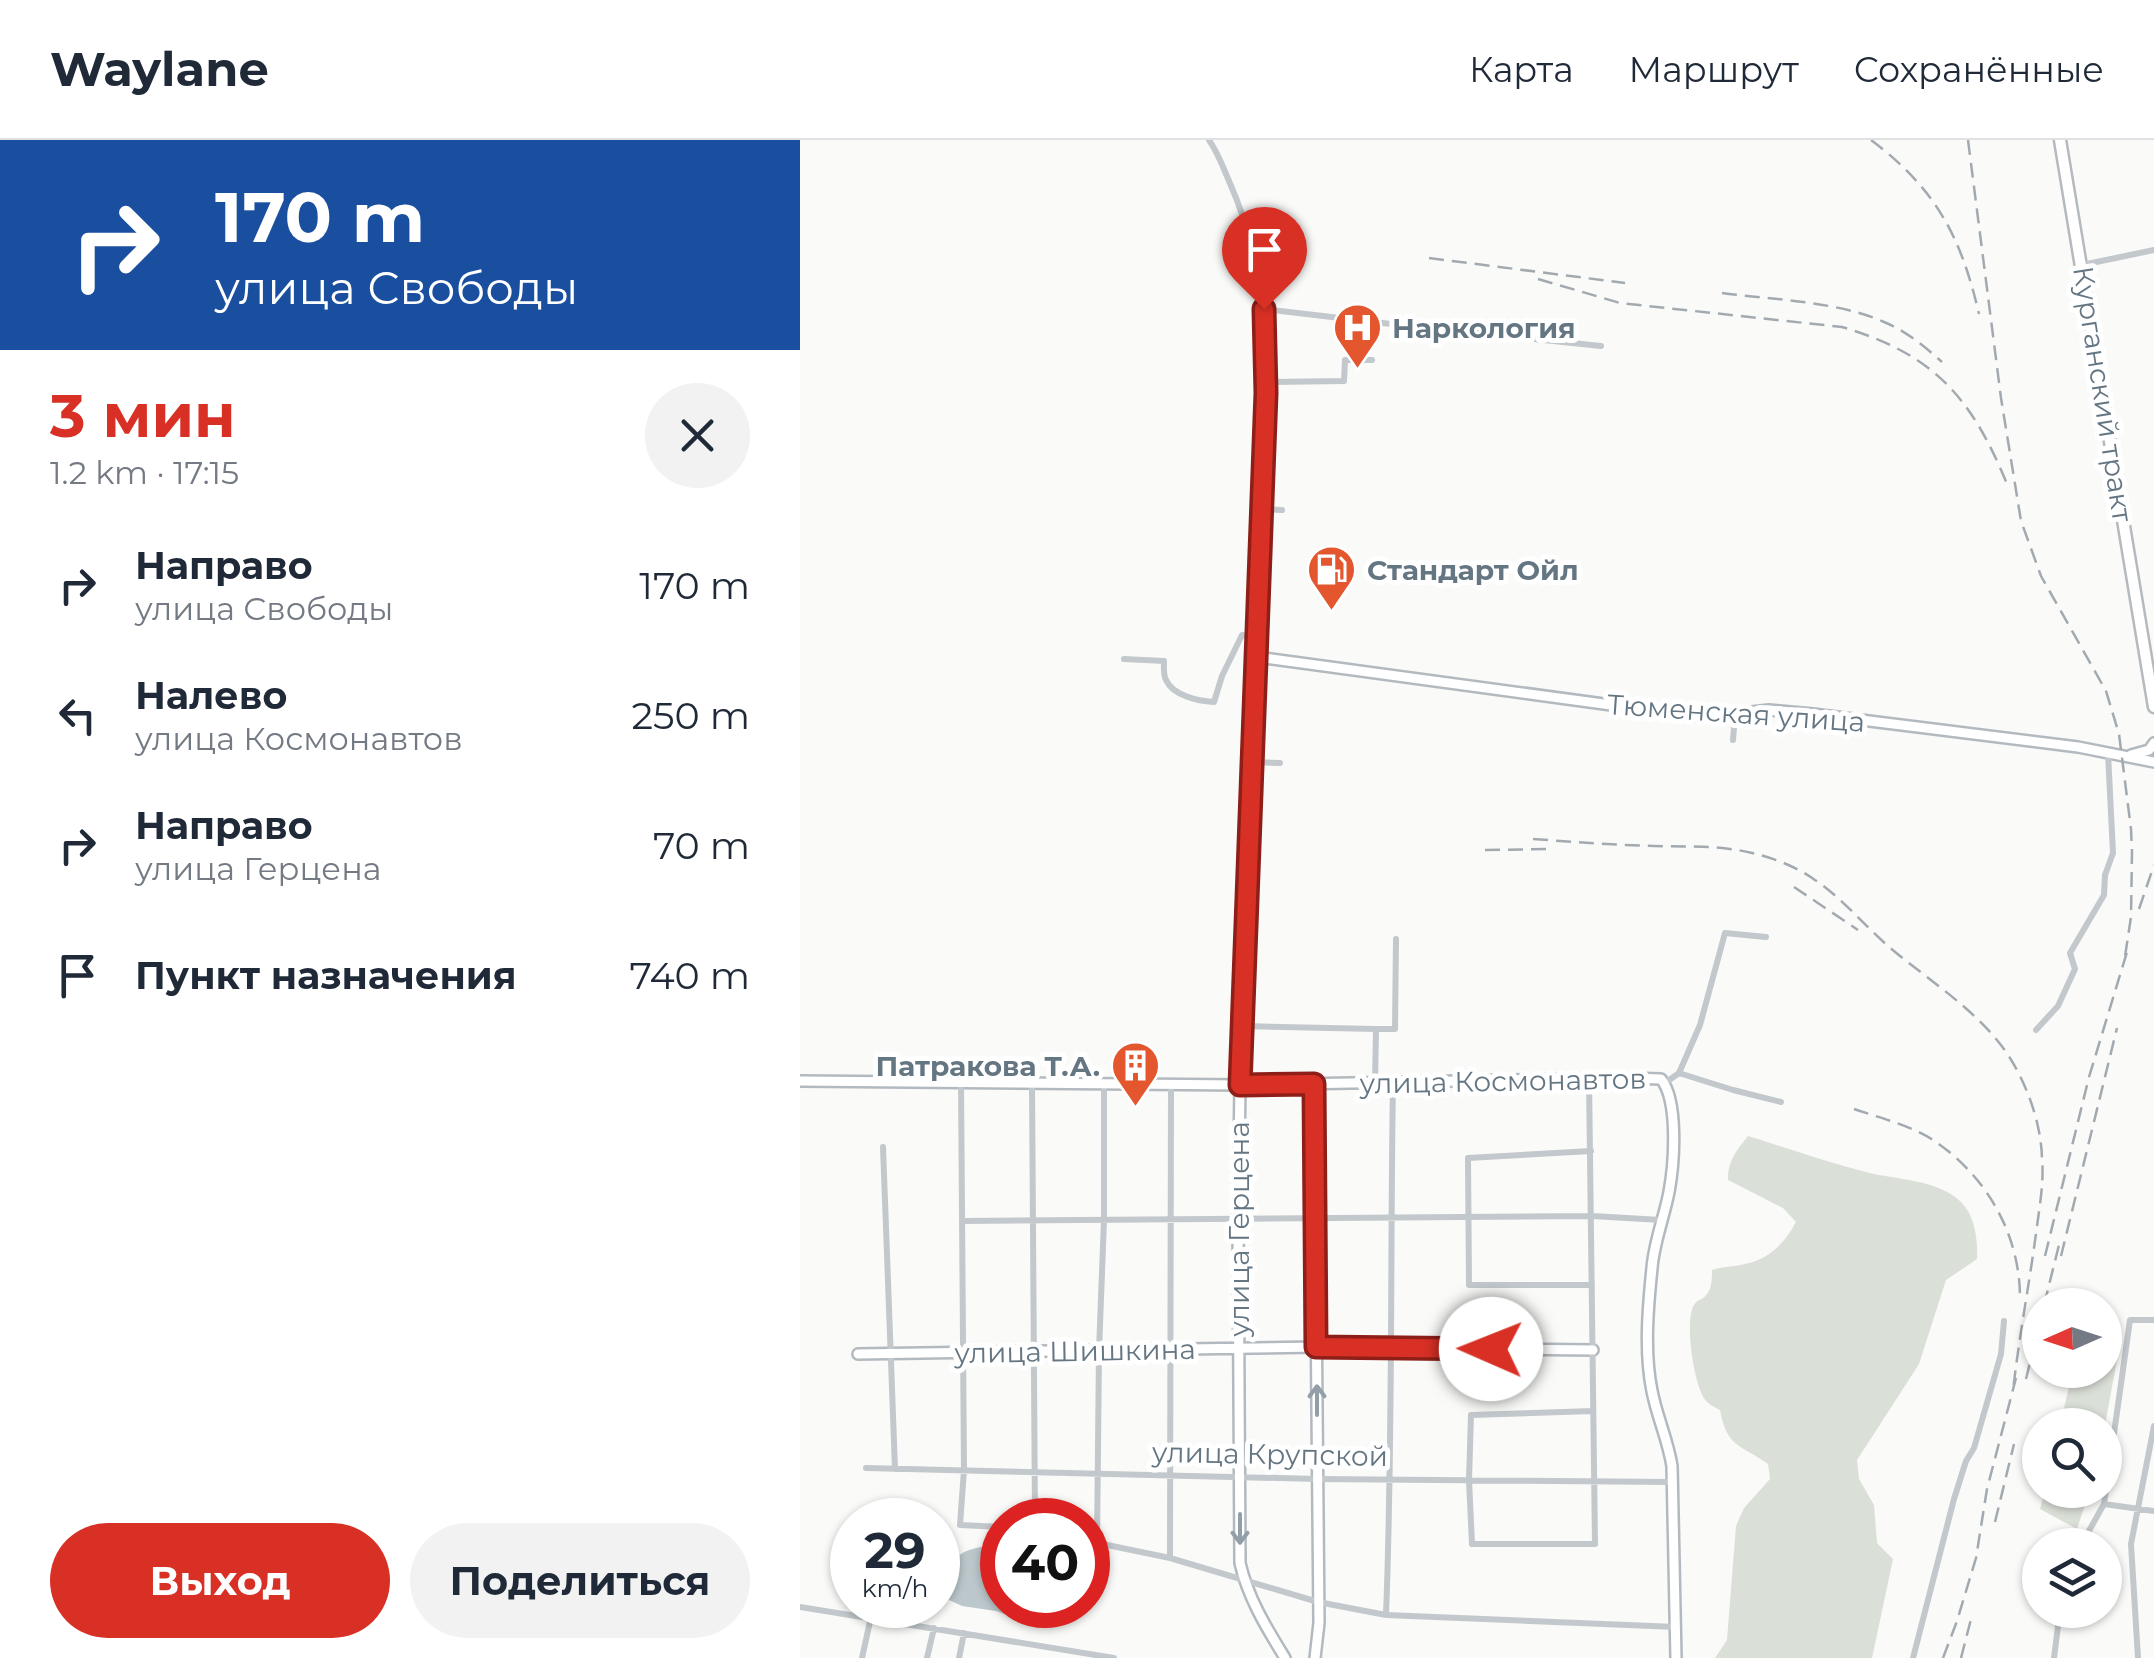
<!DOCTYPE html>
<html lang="ru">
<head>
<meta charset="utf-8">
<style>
  :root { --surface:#fff; --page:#f2f2f3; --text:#1f2937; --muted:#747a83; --line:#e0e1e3; --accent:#d93025 }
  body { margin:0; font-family:Montserrat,sans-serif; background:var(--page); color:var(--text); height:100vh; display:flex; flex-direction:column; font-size:38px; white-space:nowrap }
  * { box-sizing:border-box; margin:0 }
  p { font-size:32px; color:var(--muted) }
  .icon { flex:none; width:55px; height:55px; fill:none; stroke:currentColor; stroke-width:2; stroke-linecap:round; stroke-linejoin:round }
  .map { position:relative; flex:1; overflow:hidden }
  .details { display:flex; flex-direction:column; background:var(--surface); width:800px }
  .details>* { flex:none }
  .banner { background:#1a4fa0; color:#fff; overflow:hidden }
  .needle { width:65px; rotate:267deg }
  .controls { position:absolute; left:1222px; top:1148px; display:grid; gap:20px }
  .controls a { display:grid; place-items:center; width:100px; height:100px; border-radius:50%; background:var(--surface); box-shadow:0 2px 8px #0004; font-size:50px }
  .speed { position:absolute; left:30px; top:1358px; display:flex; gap:20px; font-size:50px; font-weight:700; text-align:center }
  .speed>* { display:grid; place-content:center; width:130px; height:130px; border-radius:50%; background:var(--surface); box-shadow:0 2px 8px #0004; line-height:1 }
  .speed small { font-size:25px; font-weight:400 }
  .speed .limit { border:15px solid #d22; background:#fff; color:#111 }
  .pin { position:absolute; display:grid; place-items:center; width:85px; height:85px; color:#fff; margin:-102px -42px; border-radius:50% 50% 50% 0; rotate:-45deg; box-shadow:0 0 10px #0007 }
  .pin .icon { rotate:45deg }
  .me { position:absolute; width:110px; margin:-55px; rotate:271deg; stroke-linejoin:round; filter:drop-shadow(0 0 8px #0008) }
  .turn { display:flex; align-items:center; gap:35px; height:210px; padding:0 50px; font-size:45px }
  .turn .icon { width:130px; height:130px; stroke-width:2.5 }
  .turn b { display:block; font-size:70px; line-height:85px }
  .round { display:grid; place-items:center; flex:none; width:105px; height:105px; border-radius:52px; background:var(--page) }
  .headline { display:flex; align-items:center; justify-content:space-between; height:170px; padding:0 50px }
  h1 { font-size:60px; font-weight:700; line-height:75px; color:var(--accent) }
  .button { display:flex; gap:20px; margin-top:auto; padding:20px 50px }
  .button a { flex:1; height:115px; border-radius:60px; background:var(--accent); color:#fff; font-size:40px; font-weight:700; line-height:115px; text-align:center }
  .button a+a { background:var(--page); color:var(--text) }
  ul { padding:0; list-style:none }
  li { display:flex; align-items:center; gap:30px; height:130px; padding:0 50px }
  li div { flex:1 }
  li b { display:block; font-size:38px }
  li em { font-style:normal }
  header { display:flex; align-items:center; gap:60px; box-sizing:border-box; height:140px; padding:0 50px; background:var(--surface); border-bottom:2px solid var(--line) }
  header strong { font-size:48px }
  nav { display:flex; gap:55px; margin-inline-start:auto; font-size:35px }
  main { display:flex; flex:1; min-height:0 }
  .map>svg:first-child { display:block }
  .green { fill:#dadfd7 }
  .water { fill:#bbc7cb }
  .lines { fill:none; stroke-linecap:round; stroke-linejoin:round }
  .secondary-casing { stroke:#b3babf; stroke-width:14 }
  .primary-casing { stroke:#b5babe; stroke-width:15 }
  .street { stroke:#c3c8cc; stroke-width:6 }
  .secondary { stroke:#fff; stroke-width:9 }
  .primary { stroke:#fff; stroke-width:10 }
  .rail { stroke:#a2aab0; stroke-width:2.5; stroke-dasharray:15 8; stroke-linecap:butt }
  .oneway { stroke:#939fa8 }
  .route-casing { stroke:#8d1f18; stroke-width:25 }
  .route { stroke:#d93025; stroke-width:18 }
  .labels { text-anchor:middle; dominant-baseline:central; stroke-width:10; stroke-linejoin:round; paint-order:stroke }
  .poi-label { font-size:28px; font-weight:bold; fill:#657683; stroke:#fff; text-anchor:start }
  .street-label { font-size:28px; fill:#657683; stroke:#fff }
</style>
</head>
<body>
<header>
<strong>Waylane</strong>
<nav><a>Карта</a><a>Маршрут</a><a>Сохранённые</a></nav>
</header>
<main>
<section class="details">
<div class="banner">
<div class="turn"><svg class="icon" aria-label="right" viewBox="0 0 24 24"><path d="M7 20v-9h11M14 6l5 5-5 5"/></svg><div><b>170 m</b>улица Свободы</div></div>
</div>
<div class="headline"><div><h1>3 мин</h1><p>1.2 km · 17:15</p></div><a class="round"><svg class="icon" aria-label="close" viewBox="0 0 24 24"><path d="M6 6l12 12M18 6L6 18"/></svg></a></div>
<ul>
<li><svg class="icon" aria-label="right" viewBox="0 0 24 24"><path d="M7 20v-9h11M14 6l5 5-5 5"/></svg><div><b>Направо</b><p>улица Свободы</p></div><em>170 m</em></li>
<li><svg class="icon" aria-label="left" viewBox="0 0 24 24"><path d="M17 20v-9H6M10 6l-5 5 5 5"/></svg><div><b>Налево</b><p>улица Космонавтов</p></div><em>250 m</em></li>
<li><svg class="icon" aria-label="right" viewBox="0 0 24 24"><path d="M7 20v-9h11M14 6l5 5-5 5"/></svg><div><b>Направо</b><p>улица Герцена</p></div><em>70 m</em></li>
<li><svg class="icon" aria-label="arrive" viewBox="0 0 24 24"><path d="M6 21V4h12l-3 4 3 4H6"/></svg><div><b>Пункт назначения</b></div><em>740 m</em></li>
</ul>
<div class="button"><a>Выход</a><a>Поделиться</a></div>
</section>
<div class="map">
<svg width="1354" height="1518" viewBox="0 0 1354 1518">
  <rect width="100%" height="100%" fill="#fafaf8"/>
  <path class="green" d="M948,996C987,1008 1026,1022 1066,1032C1095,1040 1138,1039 1161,1062C1175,1076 1178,1100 1177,1119L1146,1140L1119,1224L1057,1320L1059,1339L1074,1365L1077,1403L1093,1419L1072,1518H915L927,1500L936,1386L944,1368L970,1339L968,1324C940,1304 927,1308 920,1270C915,1267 910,1265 906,1261C894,1247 884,1181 894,1165C900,1157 901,1162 907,1154C912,1148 912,1138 912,1130C924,1126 933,1127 945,1124C969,1119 985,1103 996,1082L983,1068L928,1040C927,1022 937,1010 948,996Z
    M1305,1193H1322L1305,1285H1260L1273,1230H1305Z
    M1245,1350H1290L1277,1389L1240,1369Z"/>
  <path class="water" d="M202,1405V1465H229L222,1474L213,1477L196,1471L162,1466L145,1458L143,1448C148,1440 147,1432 151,1425C160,1407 185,1406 202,1405Z"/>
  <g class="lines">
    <defs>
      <path id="secondary" d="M1331,615L1349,610L1354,603
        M0,941L440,945L829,938L861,939C879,961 874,1025 869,1052C864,1078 854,1102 852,1128C848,1167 844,1212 852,1251C857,1277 868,1300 872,1326L876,1518
        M514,944L519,1483L515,1518
        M58,1214L516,1207L793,1210
        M485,1518C466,1487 448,1458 440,1423L438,1080L440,945L457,517L885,575L908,577L969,570L1013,574L1278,607L1354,622"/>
      <path id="primary" d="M1260,0L1354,567"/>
    </defs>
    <use href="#secondary" class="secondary-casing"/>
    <use href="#primary" class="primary-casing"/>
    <path class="street" d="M409,0C418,13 423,27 429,41C473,140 466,229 463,333C461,394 459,455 457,517
      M1282,125L1354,110
      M464,169L608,186L801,206
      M465,242L544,241L545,220H572
      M462,369L482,370
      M324,519L364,521C364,527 363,534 366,540C373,556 399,561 414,562L422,536L442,495L458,497
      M933,600L935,574
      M453,622L480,623
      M442,886L576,889L575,943
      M576,889H595L596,799
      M1236,890L1258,866L1275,829L1270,813L1304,755L1305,735L1313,713L1308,613
      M879,933L900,885L925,793L966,797
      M789,939L795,1404H672L669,1340L671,1275L793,1271
      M161,943L164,1330L160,1385L202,1387
      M232,943L235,1380
      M865,943L879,933L933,950L981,962
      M83,1007L95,1329
      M791,1011L668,1018L669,1145H792
      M162,1081L792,1076L861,1080
      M66,1328L517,1339L872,1342
      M1304,1364L1354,1371
      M288,1401L370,1418L518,1462L586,1475L876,1487
      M297,1404L299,1211L304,1080V944
      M1281,1405L1304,1364L1330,1180H1354
      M370,1418L371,945
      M0,1467L314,1518
      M586,1475C593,1297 590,1120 593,943
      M62,1518L71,1477
      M127,1518L134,1488
      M159,1518L164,1493
      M1113,1518L1154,1359L1166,1321L1174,1308L1201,1214L1204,1181
      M1254,1518L1260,1470
      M1338,1518L1331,1404L1354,1286"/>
    <use href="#secondary" class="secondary"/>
    <use href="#primary" class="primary"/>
    <path class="rail" d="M1071,0C1135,48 1161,96 1179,174
      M1168,0L1201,258L1221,381L1241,436L1306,551L1319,594L1331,689L1332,712L1331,777L1324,823
      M629,118L825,143
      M738,139L820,163L1042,187C1133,214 1171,256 1207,344
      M922,153C974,160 1037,161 1084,182C1106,191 1124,206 1142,222
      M733,699C774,702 814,705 854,706C887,707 920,705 952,713C974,718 997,727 1015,740C1042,758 1063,784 1088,806C1129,841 1181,872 1210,918C1228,947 1241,984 1242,1018C1244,1041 1240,1064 1237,1086C1230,1141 1219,1196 1213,1251
      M685,710L748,709
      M994,747L1058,790
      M1339,769L1354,725
      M1054,969C1080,978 1110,985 1133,1000C1186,1035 1220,1094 1220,1158
      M1245,1116L1289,937L1327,812
      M1261,1116L1317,888
      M1244,1165L1260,1101
      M1226,1239L1240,1181
      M1195,1382L1214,1304
      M1143,1518L1157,1481L1176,1418L1187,1349L1216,1238
      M1161,1518L1171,1479"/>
  </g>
  <defs><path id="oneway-shaft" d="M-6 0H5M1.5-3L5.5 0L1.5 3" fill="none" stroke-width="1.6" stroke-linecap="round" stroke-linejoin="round" transform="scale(2.5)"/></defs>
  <g class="oneway">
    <use href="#oneway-shaft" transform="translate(517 1260) rotate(-90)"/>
    <use href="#oneway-shaft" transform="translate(440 1389) rotate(90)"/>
  </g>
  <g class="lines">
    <defs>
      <path id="route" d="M464,169L466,253L440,945L514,944L516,1207L691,1209"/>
    </defs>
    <use href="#route" class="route-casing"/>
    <use href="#route" class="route"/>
  </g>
  <defs>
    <symbol id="hospital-pin" viewBox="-11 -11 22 30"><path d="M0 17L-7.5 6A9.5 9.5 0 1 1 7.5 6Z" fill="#e4572e" stroke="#fff"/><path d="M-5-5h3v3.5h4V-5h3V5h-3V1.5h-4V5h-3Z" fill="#fff"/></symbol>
    <symbol id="fuel-pin" viewBox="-11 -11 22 30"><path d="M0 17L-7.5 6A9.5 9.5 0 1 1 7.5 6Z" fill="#e4572e" stroke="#fff"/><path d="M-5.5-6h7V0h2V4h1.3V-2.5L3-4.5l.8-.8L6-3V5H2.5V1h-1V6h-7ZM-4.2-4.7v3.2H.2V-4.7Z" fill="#fff"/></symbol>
    <symbol id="building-pin" viewBox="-11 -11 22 30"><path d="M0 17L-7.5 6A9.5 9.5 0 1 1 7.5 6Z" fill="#e4572e" stroke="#fff"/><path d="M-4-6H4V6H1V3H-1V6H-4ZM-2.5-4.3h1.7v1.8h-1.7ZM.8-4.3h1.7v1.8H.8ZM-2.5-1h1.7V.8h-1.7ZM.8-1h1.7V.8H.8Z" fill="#fff"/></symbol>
  </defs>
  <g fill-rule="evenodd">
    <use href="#hospital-pin" x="530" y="160" width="55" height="75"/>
    <use href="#fuel-pin" x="504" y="402" width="55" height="75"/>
    <use href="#building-pin" x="308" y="898" width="55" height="75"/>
  </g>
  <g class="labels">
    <g class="poi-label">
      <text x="592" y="188">Наркология</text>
      <text x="567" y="430">Стандарт Ойл</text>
      <text x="300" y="926" text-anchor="end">Патракова Т.А.</text>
    </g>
    <g class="street-label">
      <text transform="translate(1303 254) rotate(81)">Курганский тракт</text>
      <text transform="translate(936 573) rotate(4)">Тюменская улица</text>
      <text transform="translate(703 941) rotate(-1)">улица Космонавтов</text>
      <text transform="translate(439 1089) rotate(-90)">улица Герцена</text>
      <text transform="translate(275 1211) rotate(-1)">улица Шишкина</text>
      <text transform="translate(470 1314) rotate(1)">улица Крупской</text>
    </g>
  </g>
</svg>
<div class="controls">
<a><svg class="needle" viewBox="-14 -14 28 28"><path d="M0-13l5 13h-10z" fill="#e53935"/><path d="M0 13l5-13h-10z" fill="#747a83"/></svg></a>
<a><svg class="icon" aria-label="search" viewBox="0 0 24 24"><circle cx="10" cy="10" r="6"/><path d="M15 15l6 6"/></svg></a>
<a><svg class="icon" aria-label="layers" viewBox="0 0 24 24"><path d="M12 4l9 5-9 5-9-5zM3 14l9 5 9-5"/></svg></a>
</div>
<div class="speed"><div>29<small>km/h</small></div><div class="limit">40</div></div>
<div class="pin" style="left:464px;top:169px;background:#d93025"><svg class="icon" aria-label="arrive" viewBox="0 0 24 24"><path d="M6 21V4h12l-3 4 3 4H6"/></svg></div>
<svg class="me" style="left:691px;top:1209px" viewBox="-20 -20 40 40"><circle r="19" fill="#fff"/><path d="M0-13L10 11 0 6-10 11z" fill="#d93025"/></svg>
</div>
</main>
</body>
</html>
